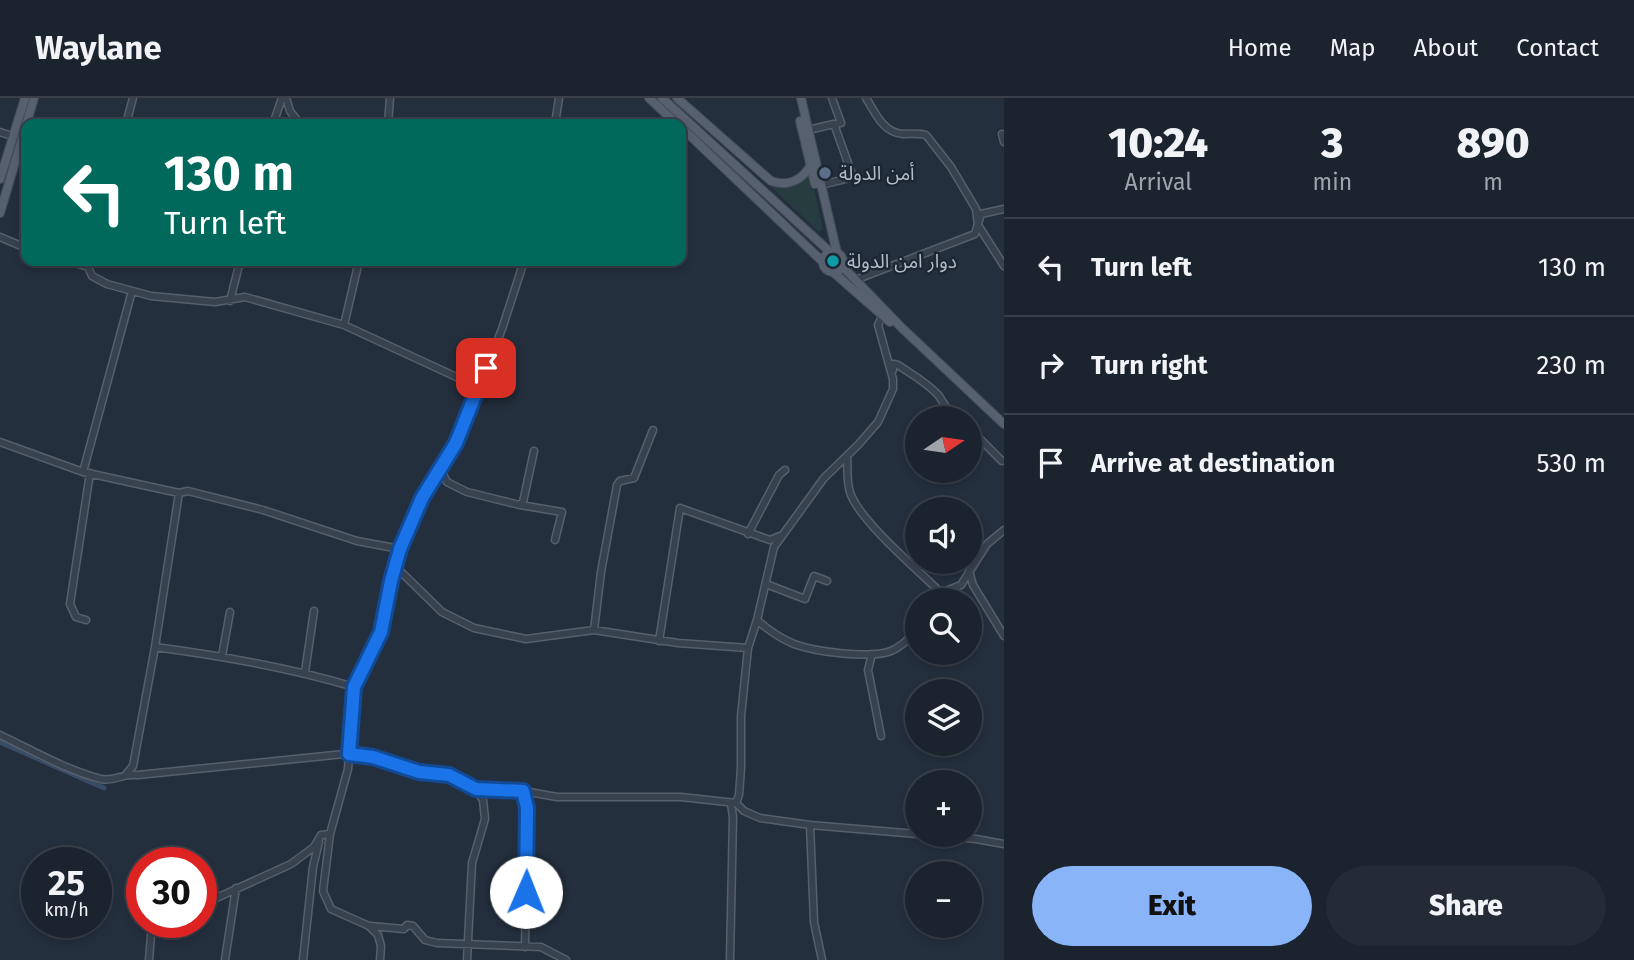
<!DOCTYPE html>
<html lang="en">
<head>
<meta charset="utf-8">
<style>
  :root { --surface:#1b232e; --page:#242b36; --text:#f1f3f6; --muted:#a0a4aa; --line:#39404a; --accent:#8ab4f8 }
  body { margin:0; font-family:"Fira Sans","Noto Sans Arabic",sans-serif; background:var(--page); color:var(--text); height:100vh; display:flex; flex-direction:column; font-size:26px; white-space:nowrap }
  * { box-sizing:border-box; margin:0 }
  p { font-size:23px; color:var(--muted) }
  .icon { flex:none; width:38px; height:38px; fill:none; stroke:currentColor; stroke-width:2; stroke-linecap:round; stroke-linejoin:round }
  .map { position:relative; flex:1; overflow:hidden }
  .sheet { display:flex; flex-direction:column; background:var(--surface); width:630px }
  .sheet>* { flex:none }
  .guide { position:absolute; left:21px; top:21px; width:665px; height:147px; border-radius:14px; box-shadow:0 4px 10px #0003,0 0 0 2px var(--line); background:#00695c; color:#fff; overflow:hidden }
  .needle { width:46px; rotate:77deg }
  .controls { position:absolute; left:905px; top:308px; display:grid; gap:14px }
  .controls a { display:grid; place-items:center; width:77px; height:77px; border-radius:50%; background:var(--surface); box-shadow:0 4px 10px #0003,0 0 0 2px var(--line); font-size:35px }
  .speed { position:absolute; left:21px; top:749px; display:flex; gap:14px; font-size:35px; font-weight:700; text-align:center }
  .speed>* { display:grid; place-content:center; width:91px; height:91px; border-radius:50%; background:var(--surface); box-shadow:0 4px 10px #0003,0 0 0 2px var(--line); line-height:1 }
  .speed small { font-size:18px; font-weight:400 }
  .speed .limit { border:10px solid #d22; background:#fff; color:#111 }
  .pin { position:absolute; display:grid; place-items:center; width:60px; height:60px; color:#fff; margin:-30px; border-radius:14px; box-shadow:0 4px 10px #0006 }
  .me { position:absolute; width:77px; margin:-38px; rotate:1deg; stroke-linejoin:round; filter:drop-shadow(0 0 5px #0008) }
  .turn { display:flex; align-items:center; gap:24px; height:147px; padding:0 28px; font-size:32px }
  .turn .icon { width:91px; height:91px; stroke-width:2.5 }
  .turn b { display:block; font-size:49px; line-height:60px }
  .eta { display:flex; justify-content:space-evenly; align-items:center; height:119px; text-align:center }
  .eta b { font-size:42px; font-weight:800; line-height:49px }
  .action { display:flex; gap:14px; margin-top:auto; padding:14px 28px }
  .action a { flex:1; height:80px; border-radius:42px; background:var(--accent); color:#111; font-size:28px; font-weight:800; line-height:80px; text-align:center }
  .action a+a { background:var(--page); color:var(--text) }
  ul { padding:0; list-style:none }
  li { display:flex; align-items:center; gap:21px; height:98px; padding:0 28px; border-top:2px solid var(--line) }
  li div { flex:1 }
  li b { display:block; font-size:26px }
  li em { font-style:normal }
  header { display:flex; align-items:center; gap:42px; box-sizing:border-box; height:98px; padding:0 35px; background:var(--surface); border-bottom:2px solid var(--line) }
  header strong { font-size:33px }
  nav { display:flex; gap:38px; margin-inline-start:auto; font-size:24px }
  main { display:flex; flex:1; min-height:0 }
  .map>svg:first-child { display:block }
  .green { fill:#263c3f }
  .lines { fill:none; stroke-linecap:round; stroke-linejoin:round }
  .canal { stroke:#394c67; stroke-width:5 }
  .minor-casing { stroke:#565f6c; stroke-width:9 }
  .major-casing { stroke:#414a57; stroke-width:10 }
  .minor { stroke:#38414e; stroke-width:6 }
  .major { stroke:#56606e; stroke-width:8 }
  .route-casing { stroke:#114b97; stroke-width:18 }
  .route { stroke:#1a73e8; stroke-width:12 }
  .service-dot { fill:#5c6f8a; stroke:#1d2633; stroke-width:2.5 }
  .culture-dot { fill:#0f9aa8; stroke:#1d2633; stroke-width:2.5 }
  .labels { text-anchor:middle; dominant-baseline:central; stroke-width:5; stroke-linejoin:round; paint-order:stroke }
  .poi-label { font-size:19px; fill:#b4bcc9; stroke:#1d2633; text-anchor:start }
</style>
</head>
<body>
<header>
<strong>Waylane</strong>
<nav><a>Home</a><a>Map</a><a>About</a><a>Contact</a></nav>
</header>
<main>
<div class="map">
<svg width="1004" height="862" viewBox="0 0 1004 862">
  <rect width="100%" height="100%" fill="#242f3e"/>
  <path class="green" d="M810,72L823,131L819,134L766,84L775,87Z"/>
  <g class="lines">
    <path class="canal" d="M0,644L104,690"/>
    <defs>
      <path id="minor" d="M286,0L290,13L300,26
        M832,0L841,25L834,26
        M866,0C875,14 883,35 903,36C911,36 918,35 926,37L951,69L976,111L978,127L1004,168
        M126,26L133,0
        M273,26L282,0
        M388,26L390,0
        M555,26L559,0
        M808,32L834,26L853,79
        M0,34L12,38
        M1002,36L1004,44
        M821,87L858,78
        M0,139L26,150
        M69,163L88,169
        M89,163L88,169L92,178L107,186L151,198L215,204L245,199L344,227L478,289
        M855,182L975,136L981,116L1004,111
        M230,203L240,163
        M344,227L359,163
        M893,272V266L898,267C911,276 928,285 939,298C945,307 947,313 956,320
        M970,331L1002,363
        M0,344L83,374L179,395L188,393L263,412L357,443L400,451
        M847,358C848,370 846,386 851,397C863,426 917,471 941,495
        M440,370L447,384L467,394L520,407L523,404L534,353
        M83,374L132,193
        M179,395L155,549C223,558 288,569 354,589
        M520,407L562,414L555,442
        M748,436L779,377L785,372
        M395,468L442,514L474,530L526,541L594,532L678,545L748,550
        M969,473L973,487L1004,538
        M766,486L805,501L814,478L827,483
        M938,502L941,495L961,487L987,446L1004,432
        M86,522L76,519L70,506L90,375
        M757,522C768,532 780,540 794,546C816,554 870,561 891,553C901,549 910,540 917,532
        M594,532L601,474L617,387L620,383L634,380L653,332
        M659,543L680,410L770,442L780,438
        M872,556L868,572L881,638
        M222,558L230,514
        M305,574L314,513
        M0,637C32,652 66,672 101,681C115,684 122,675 138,677L354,655L373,659L419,674L449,677L476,691L523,693L557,699H681L736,705L739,697L741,670V618L748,550L757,522L774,449L824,380L858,347L878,324L893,291V281L878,227L882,218
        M127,675L133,668L155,549
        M523,693L527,710L525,849
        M736,705L744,713L760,720L810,727L976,741L1004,746
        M810,727L814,824L822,862
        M201,807L291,766L314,749L321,737L330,736
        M370,828L404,831L407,827L413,828L425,842L437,845L541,849L566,862
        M149,862L152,824
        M225,862L236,790
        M303,862L313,769L319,744
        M380,862L381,848L378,837L369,828L331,811L323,793L330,736L348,671L354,589L381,534L391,483L400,451L422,400L456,345L502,231L524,163
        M467,862L472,765L485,721L483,702L476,691
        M730,862L733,719L731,706"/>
      <path id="major" d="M649,0L677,26
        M662,0L830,154
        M677,0L771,83C788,89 802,82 811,67
        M801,0L837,155
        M800,23L815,86
        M681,29L823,164
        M0,81L25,0
        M0,115L34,0
        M823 164a10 10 0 1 1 20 0a10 10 0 1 1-20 0Z
        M843,169L902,230L1004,326
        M834,175L890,224"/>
    </defs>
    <use href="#minor" class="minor-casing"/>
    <use href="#major" class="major-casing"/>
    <use href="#minor" class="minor"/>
    <use href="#major" class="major"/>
  </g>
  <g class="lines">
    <defs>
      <path id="route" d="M486,270L456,345L422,400L400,451L391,483L381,534L354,589L349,656L373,659L419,674L449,677L476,691L523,693L527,710L526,794"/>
    </defs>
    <use href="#route" class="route-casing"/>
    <use href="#route" class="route"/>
  </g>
  <circle class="service-dot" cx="825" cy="75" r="7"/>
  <circle class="culture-dot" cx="833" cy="163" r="7"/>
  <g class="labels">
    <g class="poi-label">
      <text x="839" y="75">أمن الدولة</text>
      <text x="847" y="163">دوار امن الدولة</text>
    </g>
  </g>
</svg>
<div class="controls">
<a><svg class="needle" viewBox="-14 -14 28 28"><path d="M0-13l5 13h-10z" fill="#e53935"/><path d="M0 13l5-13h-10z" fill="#a0a4aa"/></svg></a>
<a><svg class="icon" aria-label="sound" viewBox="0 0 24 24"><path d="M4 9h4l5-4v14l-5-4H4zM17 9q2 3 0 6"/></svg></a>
<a><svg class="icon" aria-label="search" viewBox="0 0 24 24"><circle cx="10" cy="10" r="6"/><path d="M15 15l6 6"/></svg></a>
<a><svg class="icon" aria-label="layers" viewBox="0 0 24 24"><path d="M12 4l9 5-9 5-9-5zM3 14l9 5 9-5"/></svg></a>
<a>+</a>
<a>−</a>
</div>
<div class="speed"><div>25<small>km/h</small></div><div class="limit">30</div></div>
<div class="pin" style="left:486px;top:270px;background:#d93025"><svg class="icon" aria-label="arrive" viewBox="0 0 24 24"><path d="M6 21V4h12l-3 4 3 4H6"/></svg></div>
<svg class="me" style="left:526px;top:794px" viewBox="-20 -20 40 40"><circle r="19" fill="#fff"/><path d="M0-13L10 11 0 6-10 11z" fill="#1a73e8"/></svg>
<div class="guide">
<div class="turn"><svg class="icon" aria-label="left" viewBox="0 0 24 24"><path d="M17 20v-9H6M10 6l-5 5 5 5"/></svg><div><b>130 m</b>Turn left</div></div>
</div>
</div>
<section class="sheet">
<div class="eta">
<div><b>10:24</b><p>Arrival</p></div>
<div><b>3</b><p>min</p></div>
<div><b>890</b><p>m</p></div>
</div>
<ul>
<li><svg class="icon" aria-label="left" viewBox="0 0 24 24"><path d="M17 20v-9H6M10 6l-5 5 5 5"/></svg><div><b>Turn left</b></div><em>130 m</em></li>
<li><svg class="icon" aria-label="right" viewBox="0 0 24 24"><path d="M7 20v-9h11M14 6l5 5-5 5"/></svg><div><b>Turn right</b></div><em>230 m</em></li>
<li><svg class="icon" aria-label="arrive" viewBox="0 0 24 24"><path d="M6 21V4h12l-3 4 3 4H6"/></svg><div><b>Arrive at destination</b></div><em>530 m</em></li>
</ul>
<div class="action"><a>Exit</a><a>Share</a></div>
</section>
</main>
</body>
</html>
